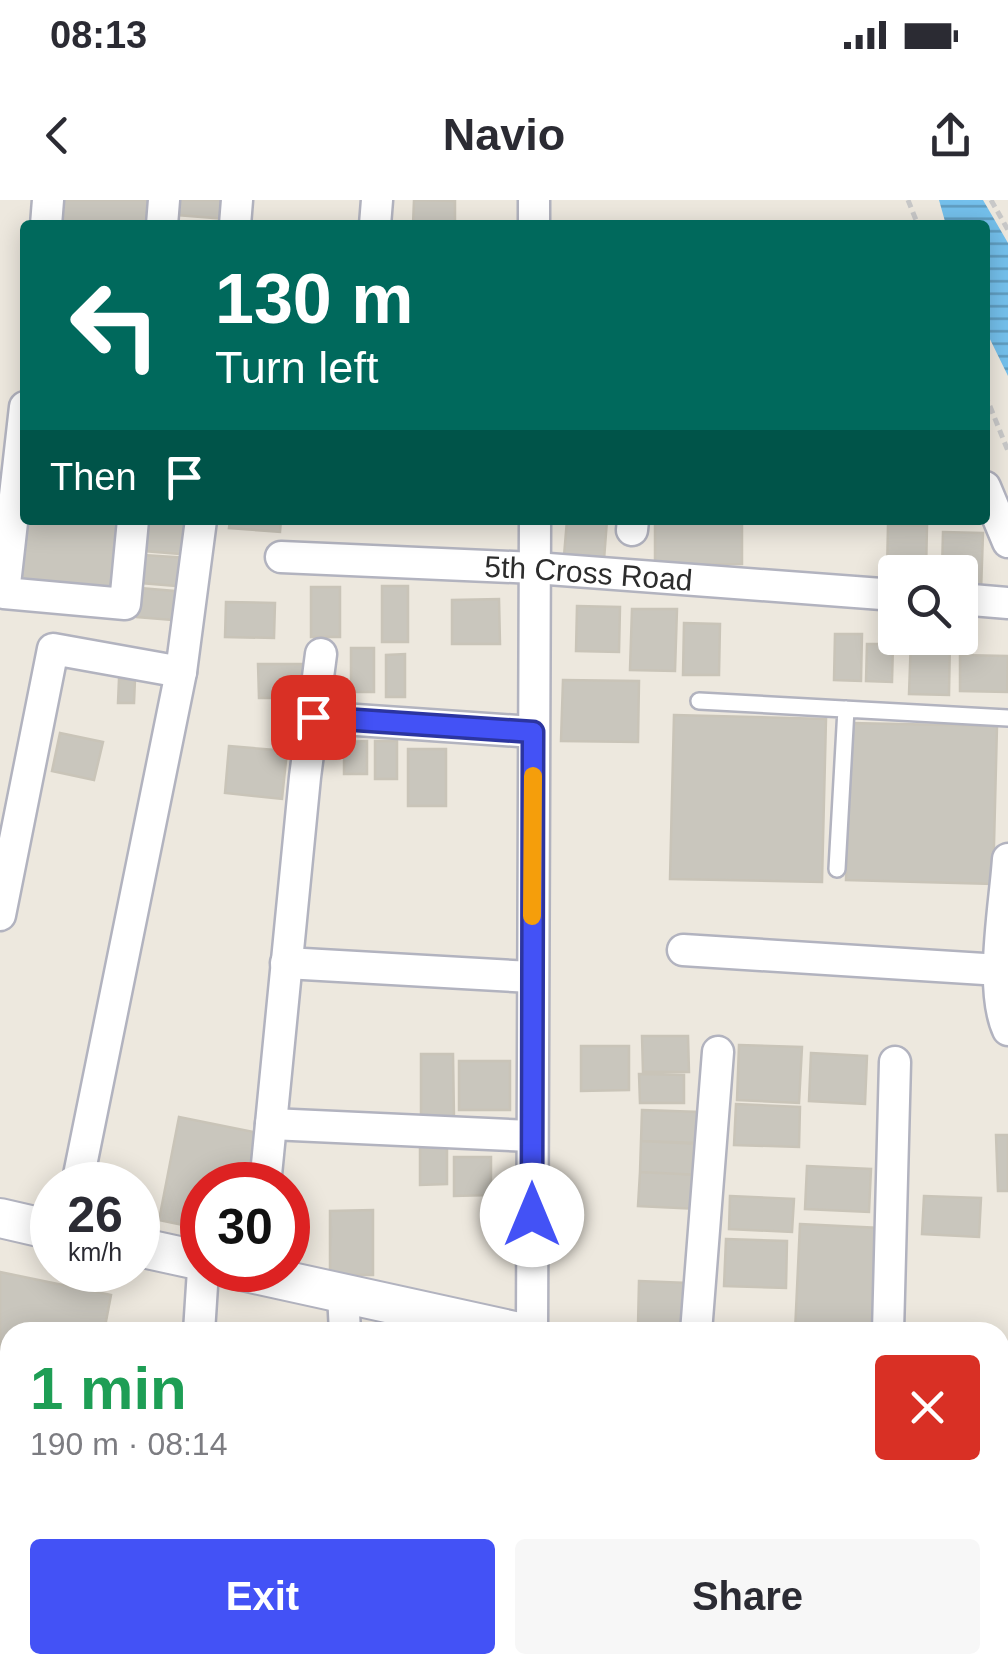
<!DOCTYPE html>
<html lang="en">
<head>
<meta charset="utf-8">
<style>
  :root { --surface:#fff; --page:#f7f7f7; --text:#2b2b33; --muted:#7c7c81; --accent:#4352f6 }
  body { margin:0; font-family:Arial,sans-serif; background:var(--page); color:var(--text); height:100vh; display:flex; flex-direction:column; font-size:38px; white-space:nowrap }
  * { box-sizing:border-box; margin:0 }
  p { font-size:32px; color:var(--muted) }
  .icon { flex:none; width:55px; height:55px; fill:none; stroke:currentColor; stroke-width:2; stroke-linecap:round; stroke-linejoin:round }
  .map { position:relative; flex:1; overflow:hidden }
  .details { position:absolute; left:0px; top:1122px; width:1010px; height:352px; display:flex; flex-direction:column; background:var(--surface); border-radius:30px 30px 0 0; box-shadow:0 5px 25px #0003 }
  .details>* { flex:none }
  .guide { position:absolute; left:20px; top:20px; width:970px; height:305px; border-radius:10px; box-shadow:0 5px 25px #0003; background:#00695c; color:#fff; overflow:hidden }
  .controls { position:absolute; left:878px; top:355px; display:grid; gap:20px }
  .controls a { display:grid; place-items:center; width:100px; height:100px; border-radius:10px; background:var(--surface); box-shadow:0 5px 25px #0003; font-size:50px }
  .speed { position:absolute; left:30px; top:962px; display:flex; gap:20px; font-size:50px; font-weight:700; text-align:center }
  .speed>* { display:grid; place-content:center; width:130px; height:130px; border-radius:50%; background:var(--surface); box-shadow:0 5px 25px #0003; line-height:1 }
  .speed small { font-size:25px; font-weight:400 }
  .speed .limit { border:15px solid #d22; background:#fff; color:#111 }
  .pin { position:absolute; display:grid; place-items:center; width:85px; height:85px; color:#fff; margin:-42px; border-radius:20px; box-shadow:0 5px 15px #0006 }
  .me { position:absolute; width:110px; margin:-55px; rotate:0deg; stroke-linejoin:round; filter:drop-shadow(0 0 8px #0008) }
  .turn { display:flex; align-items:center; gap:35px; height:210px; padding:0 30px; font-size:45px }
  .turn .icon { width:130px; height:130px; stroke-width:2.5 }
  .turn b { display:block; font-size:70px; line-height:85px }
  .then { display:flex; align-items:center; height:95px; padding:0 30px; background:#0003; gap:20px; font-size:38px }
  .round { display:grid; place-items:center; flex:none; width:105px; height:105px; border-radius:10px; background:var(--page) }
  .headline { display:flex; align-items:center; justify-content:space-between; height:170px; padding:0 30px }
  h1 { font-size:60px; font-weight:700; line-height:75px; color:#1e9e55 }
  .action { display:flex; gap:20px; margin-top:auto; padding:20px 30px }
  .action a { flex:1; height:115px; border-radius:10px; background:var(--accent); color:#fff; font-size:40px; font-weight:700; line-height:115px; text-align:center }
  .action a+a { background:var(--page); color:var(--text) }
  .status { display:flex; justify-content:space-between; align-items:center; height:70px; padding:0 50px; background:var(--surface); direction:ltr }
  .status svg { height:28px; fill:currentColor }
  header { display:flex; justify-content:space-between; align-items:center; height:130px; padding:0 30px; background:var(--surface); font-size:45px; font-weight:700 }
  .map>svg:first-child { display:block }
  .water { fill:url(#water-rules) }
  .building { fill:#c9c6bd; stroke:#c9c4b8; stroke-width:2.5 }
  .lines { fill:none; stroke-linecap:round; stroke-linejoin:round }
  .service-casing { stroke:#b2b3bf; stroke-width:20 }
  .minor-casing { stroke:#b2b3bf; stroke-width:35 }
  .tertiary-casing { stroke:#b2b3bf; stroke-width:42 }
  .path { stroke:#c8c8c8; stroke-width:5; stroke-dasharray:8 5; stroke-linecap:butt }
  .service { stroke:#fff; stroke-width:15 }
  .minor { stroke:#fff; stroke-width:30 }
  .tertiary { stroke:#fff; stroke-width:38 }
  .route-casing { stroke:#2c35a0; stroke-width:25 }
  .route { stroke:#4352f6; stroke-width:18 }
  .slow { stroke:#f59e0b; stroke-width:18 }
  .labels { text-anchor:middle; dominant-baseline:central; stroke-width:8; stroke-linejoin:round; paint-order:stroke }
  .street-label { font-size:30px; fill:#2c2c2c; stroke:#fff }
</style>
</head>
<body>
<div class="status"><b>08:13</b><svg viewBox="0 0 49 12"><path d="M0 12V9h3v3zM5 12V6h3v6zM10 12V3h3v9zM15 12V0h3v12zM26 1h20v11H26zM47 4h2v5h-2z"/></svg></div>
<header><svg class="icon" aria-label="back" viewBox="0 0 24 24"><path d="M15 5l-7 7 7 7"/></svg>Navio<svg class="icon" aria-label="share" viewBox="0 0 24 24"><path d="M12 15V3M7 8l5-5 5 5M5 13v7h14v-7"/></svg></header>
<div class="map">
<svg width="1008" height="1473" viewBox="0 0 1008 1473">
  <defs>
    <pattern id="water-rules" width="6" height="5" patternUnits="userSpaceOnUse" patternTransform="scale(2.5)"><rect width="6" height="5" fill="#74c0ec"/><path d="M0 2.5h6" fill="none" stroke="#5f9cbf"/></pattern>
  </defs>
  <rect width="100%" height="100%" fill="#ede8de"/>
  <path class="water" d="M939,0H983L1008,43V176L985,129V25H946Z"/>
  <path class="building" d="M59,0H156L154,25H57Z
    M178,0H226L225,19L177,15Z
    M414,0L455,1V25H413Z
    M27,320H127L120,395L21,386Z
    M146,320L193,324L191,355L144,351Z
    M230,320H281L280,332L229,328Z
    M567,320H607L604,360L564,356Z
    M655,320H742V364L655,365Z
    M888,325L927,326L926,372L887,373Z
    M943,332L983,333L981,392H960V372H942Z
    M143,355L189,358L187,387L141,383Z
    M382,386H408V442H382Z
    M311,387H340V437H311Z
    M140,388L186,392L184,421L137,417Z
    M499,399L500,444H452V400Z
    M226,402L275,403L274,438L225,437Z
    M577,406L620,407L619,452L576,451Z
    M632,409H677L675,471L630,470Z
    M684,423L720,424L719,475H683Z
    M835,434H862L861,481L834,480Z
    M911,438H950L949,495L909,494Z
    M867,444H893L892,482L866,481Z
    M351,448H374V492H351Z
    M405,454V497H386V455Z
    M960,455L1008,456L1007,492L960,491Z
    M258,464H307V498H259Z
    M119,479H135L134,503H118Z
    M563,480L639,481L638,542L561,541Z
    M674,515L826,519L822,682L670,679Z
    M850,523L997,526L993,684L846,680Z
    M60,533L103,542L94,580L52,571Z
    M367,541V574H344V542Z
    M375,541H397V579H375Z
    M229,546L287,551L282,599L225,593Z
    M408,549H446V606H408Z
    M642,836H688L689,872H643Z
    M739,845L802,847L799,903L737,900Z
    M581,846H629V890L581,891Z
    M811,853L867,856L865,904L809,901Z
    M421,854H453L454,917H421Z
    M459,861H510V910H459Z
    M639,874L684,875V903H640Z
    M736,904L800,907L799,947L734,945Z
    M642,910L701,912L700,944L641,941Z
    M179,917L258,933L248,985H202V1029L159,1020Z
    M996,935H1008V991H998Z
    M641,941L700,943L699,975L640,972Z
    M420,942H447V984L420,985Z
    M454,957H491V995L454,996Z
    M807,966L871,969L869,1012L805,1009Z
    M640,972L699,975L698,1009L638,1006Z
    M730,996L794,999L792,1032L729,1029Z
    M924,996L981,998L979,1037L922,1034Z
    M373,1010V1075H330V1011Z
    M800,1024L881,1028L877,1132H795Z
    M726,1039L787,1041L786,1088L724,1086Z
    M0,1072L111,1095L104,1132H10V1278L0,1276Z
    M639,1081L688,1083L686,1128L638,1126Z"/>
  <g class="lines">
    <defs>
      <path id="service" d="M699,501L1008,518
        M837,669L846,509"/>
      <g id="minor">
        <path d="M534,0V25"/>
        <path d="M46,25L48,0"/>
        <path d="M162,25L164,0"/>
        <path d="M235,25L237,0"/>
        <path d="M375,25L377,0"/>
        <path d="M25,207L4,393L125,404L133,320"/>
        <path d="M985,287L1008,342"/>
        <path d="M632,330L633,320"/>
        <path id="s1" d="M281,357L535,368L895,395"/>
        <path d="M960,399L1008,403"/>
        <path d="M313,517L533,532"/>
        <path d="M1008,659C1005,705 989,789 1008,830"/>
        <path d="M0,715L53,449L181,472"/>
        <path d="M683,750L1000,770"/>
        <path d="M286,763L531,777"/>
        <path d="M271,924L531,936"/>
        <path d="M77,985L181,472L201,320"/>
        <path d="M265,985L305,577L321,454"/>
        <path d="M343,1094L345,1132"/>
        <path d="M199,1132L203,1070"/>
        <path d="M532,1132L535,320"/>
        <path d="M696,1132L718,852"/>
        <path d="M888,1132L895,862"/>
        <path d="M0,1370L10,1371"/>
        <path d="M369,1465L370,1473"/>
        <path d="M533,1465V1473"/>
        <path d="M174,1473L175,1465"/>
        <path d="M693,1473V1465"/>
        <path d="M878,1473V1465"/>
        <path d="M966,1473L967,1465"/>
      </g>
      <path id="tertiary" d="M0,1018L52,1030
        M138,1047L202,1061
        M237,1070L519,1132
        M1000,1175L1008,1176"/>
    </defs>
    <use href="#service" class="service-casing"/>
    <use href="#minor" class="minor-casing"/>
    <use href="#tertiary" class="tertiary-casing"/>
    <path class="path" d="M908,0L918,25
      M991,0L1008,30
      M985,194L1008,251"/>
    <use href="#service" class="service"/>
    <use href="#minor" class="minor"/>
    <use href="#tertiary" class="tertiary"/>
  </g>
  <g class="lines">
    <defs>
      <path id="route" d="M313,517L533,532L532,1015"/>
    </defs>
    <use href="#route" class="route-casing"/>
    <use href="#route" class="route"/>
    <path class="slow" d="M532,716L533,576"/>
  </g>
  <g class="labels">
    <g class="street-label">
      <text stroke="none"><textPath href="#s1" startOffset="308">5th Cross Road</textPath></text>
    </g>
  </g>
</svg>
<div class="controls">
<a><svg class="icon" aria-label="search" viewBox="0 0 24 24"><circle cx="10" cy="10" r="6"/><path d="M15 15l6 6"/></svg></a>
</div>
<div class="speed"><div>26<small>km/h</small></div><div class="limit">30</div></div>
<div class="pin" style="left:313px;top:517px;background:#d93025"><svg class="icon" aria-label="arrive" viewBox="0 0 24 24"><path d="M6 21V4h12l-3 4 3 4H6"/></svg></div>
<svg class="me" style="left:532px;top:1015px" viewBox="-20 -20 40 40"><circle r="19" fill="#fff"/><path d="M0-13L10 11 0 6-10 11z" fill="#4352f6"/></svg>
<div class="guide">
<div class="turn"><svg class="icon" aria-label="left" viewBox="0 0 24 24"><path d="M17 20v-9H6M10 6l-5 5 5 5"/></svg><div><b>130 m</b>Turn left</div></div>
<div class="then">Then<svg class="icon" aria-label="arrive" viewBox="0 0 24 24"><path d="M6 21V4h12l-3 4 3 4H6"/></svg></div>
</div>
<section class="details">
<div class="headline"><div><h1>1 min</h1><p>190 m · 08:14</p></div><a class="round" style="background:#d93025;color:#fff"><svg class="icon" aria-label="close" viewBox="0 0 24 24"><path d="M6 6l12 12M18 6L6 18"/></svg></a></div>
<div class="action"><a>Exit</a><a>Share</a></div>
</section>
</div>
</body>
</html>
